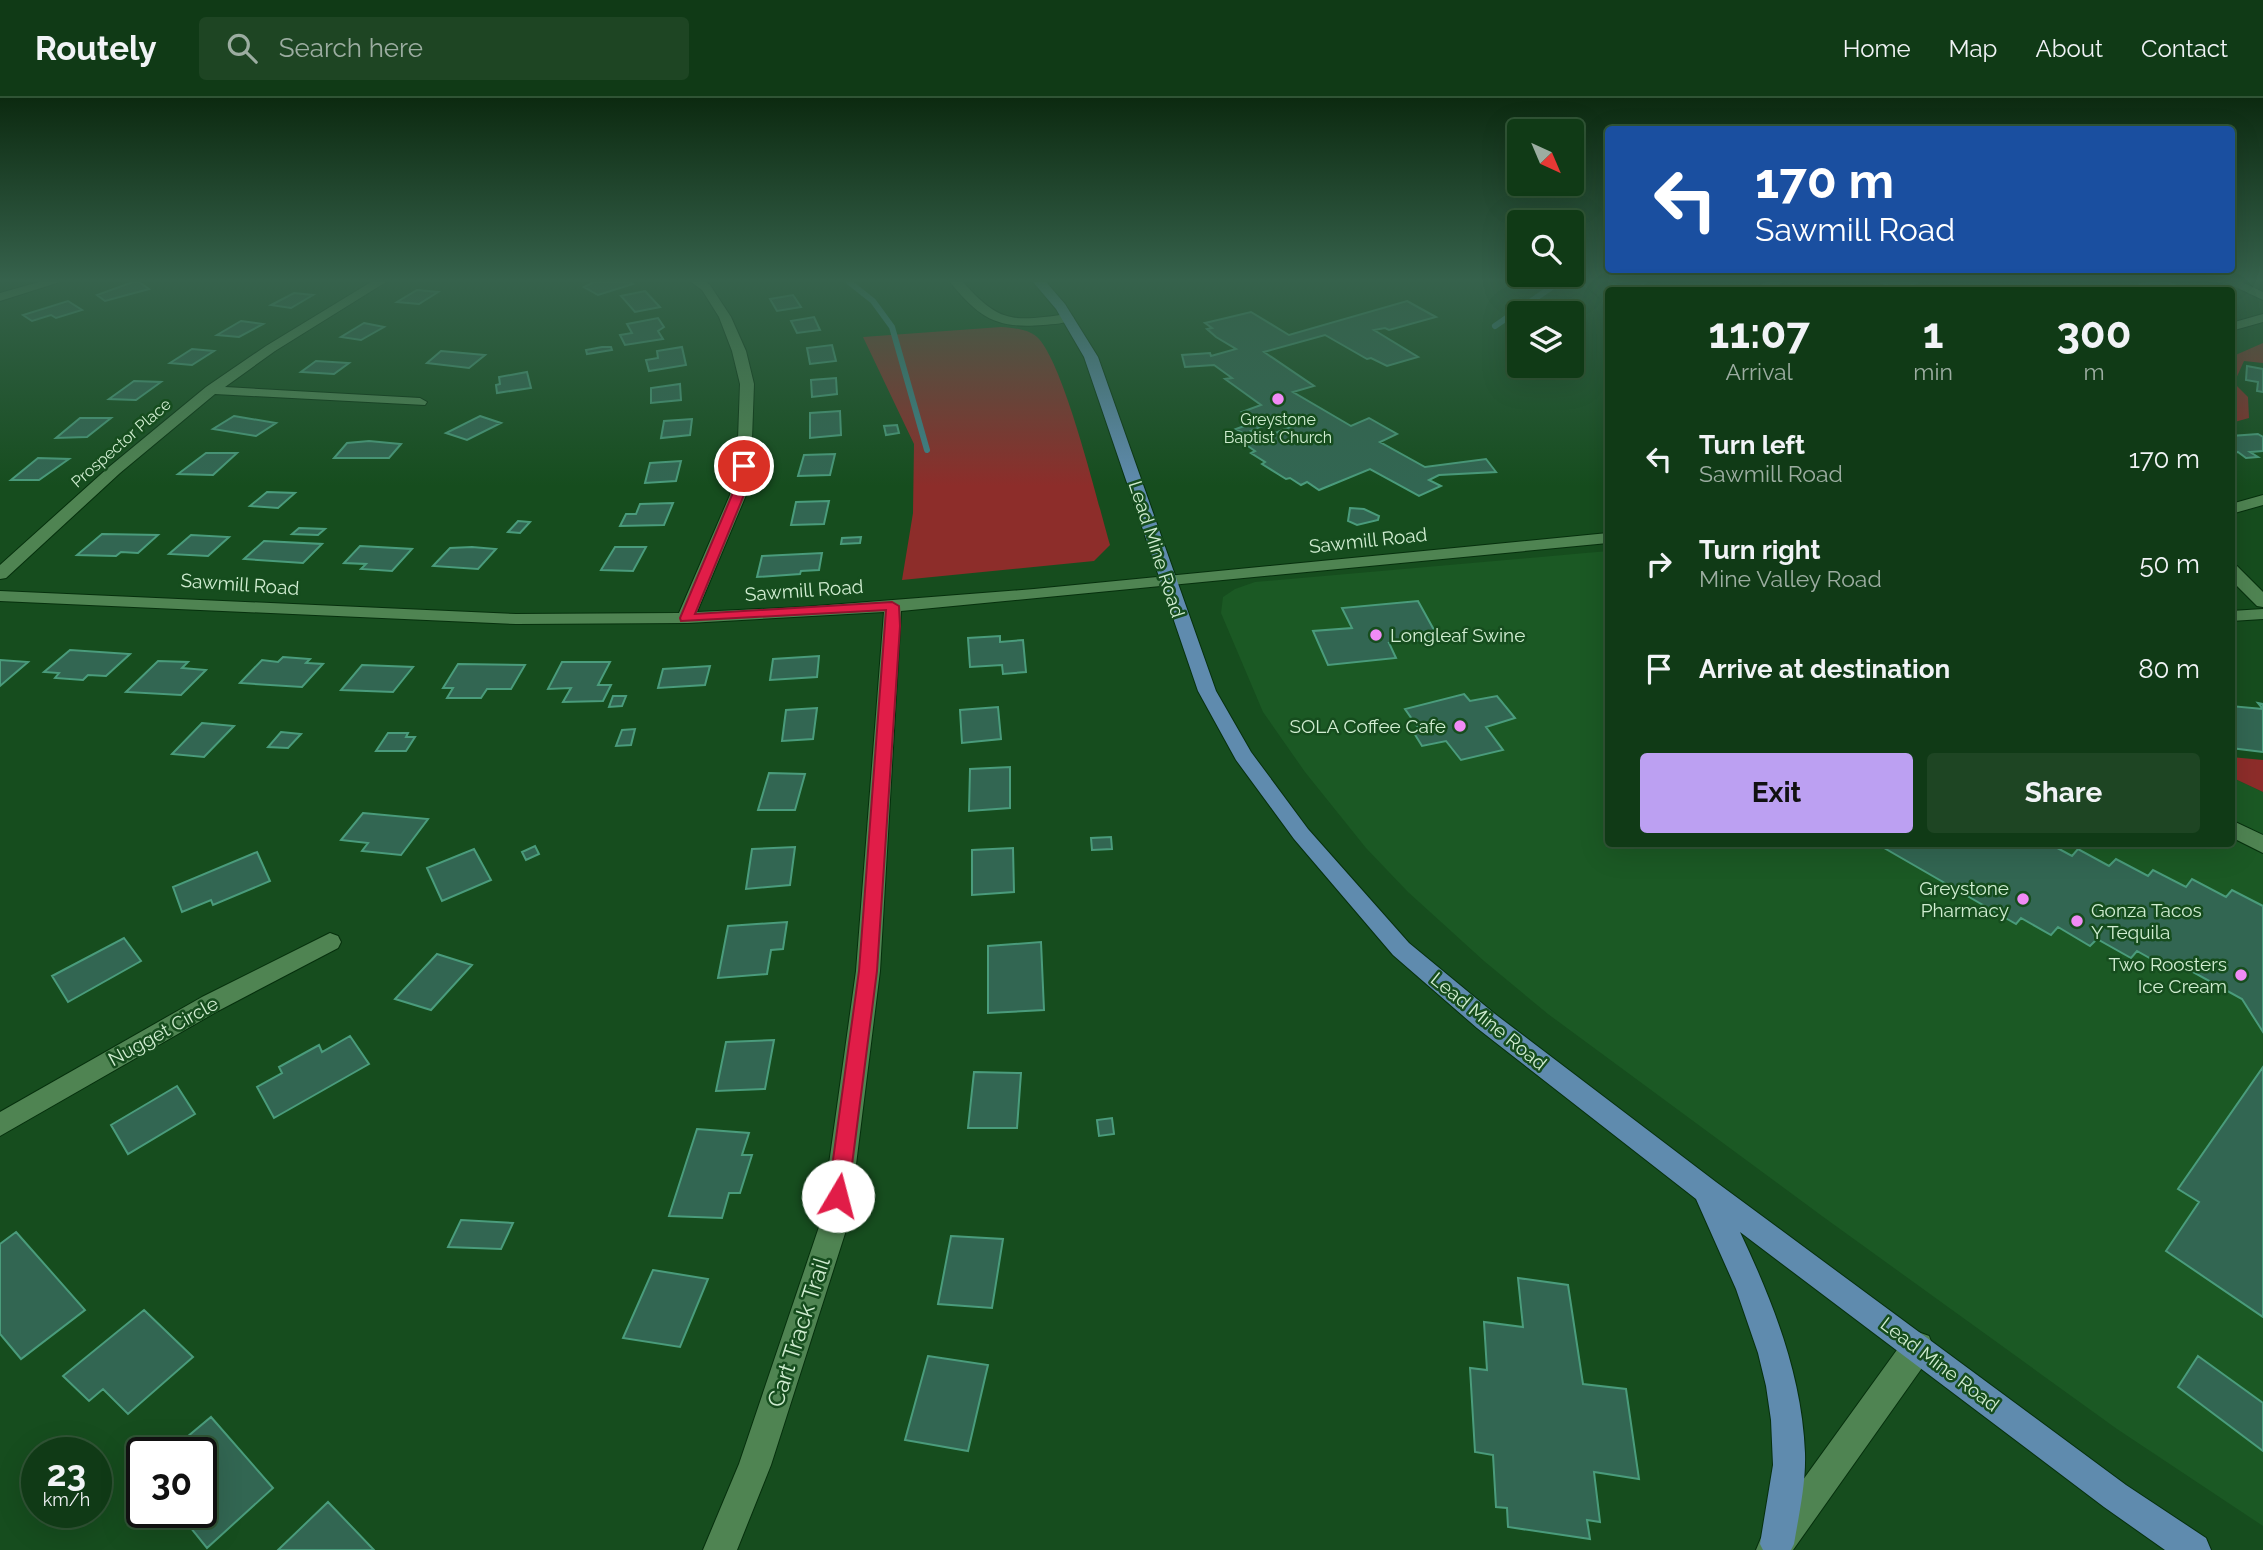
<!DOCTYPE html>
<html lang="en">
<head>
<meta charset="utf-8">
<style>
  :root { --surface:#103a16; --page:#1e4523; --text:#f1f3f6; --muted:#9cada1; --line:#305435; --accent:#bca0f2 }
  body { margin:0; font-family:Raleway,sans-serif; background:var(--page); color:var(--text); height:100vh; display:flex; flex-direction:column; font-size:26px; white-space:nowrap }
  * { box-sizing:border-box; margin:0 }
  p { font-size:23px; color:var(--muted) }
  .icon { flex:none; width:38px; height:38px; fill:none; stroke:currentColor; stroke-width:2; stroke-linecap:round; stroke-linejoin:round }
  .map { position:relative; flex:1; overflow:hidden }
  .drawer { position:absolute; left:1605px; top:189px; width:630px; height:560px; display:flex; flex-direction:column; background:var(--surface); border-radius:7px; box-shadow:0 7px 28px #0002,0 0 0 2px var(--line) }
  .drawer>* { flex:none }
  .banner { position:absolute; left:1605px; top:28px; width:630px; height:147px; border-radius:7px; box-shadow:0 7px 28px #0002,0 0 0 2px var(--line); background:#1a4fa0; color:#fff; overflow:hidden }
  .needle { width:46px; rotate:136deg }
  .fabs { position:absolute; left:1507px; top:21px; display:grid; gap:14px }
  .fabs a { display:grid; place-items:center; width:77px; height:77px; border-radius:7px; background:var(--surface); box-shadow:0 7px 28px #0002,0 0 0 2px var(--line); font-size:35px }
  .speed { position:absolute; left:21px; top:1339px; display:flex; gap:14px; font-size:35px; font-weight:700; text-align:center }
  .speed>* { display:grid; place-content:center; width:91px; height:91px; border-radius:50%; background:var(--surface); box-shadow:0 7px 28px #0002,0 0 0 2px var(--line); line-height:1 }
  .speed small { font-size:18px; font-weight:400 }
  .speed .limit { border:4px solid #111; border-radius:10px; background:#fff; color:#111 }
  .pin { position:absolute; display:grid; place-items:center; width:60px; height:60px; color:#fff; margin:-30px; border:4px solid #fff; border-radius:50%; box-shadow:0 2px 7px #0007 }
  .me { position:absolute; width:77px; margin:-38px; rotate:8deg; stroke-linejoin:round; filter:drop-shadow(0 0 5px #0008) }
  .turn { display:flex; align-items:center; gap:24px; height:147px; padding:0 35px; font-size:32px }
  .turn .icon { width:91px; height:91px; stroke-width:2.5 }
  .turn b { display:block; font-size:49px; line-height:60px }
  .eta { display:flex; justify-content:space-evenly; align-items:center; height:119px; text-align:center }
  .eta b { font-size:42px; font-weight:700; line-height:49px }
  .primary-button { display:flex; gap:14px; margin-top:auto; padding:14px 35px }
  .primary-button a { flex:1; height:80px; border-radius:7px; background:var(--accent); color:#111; font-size:28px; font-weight:700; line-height:80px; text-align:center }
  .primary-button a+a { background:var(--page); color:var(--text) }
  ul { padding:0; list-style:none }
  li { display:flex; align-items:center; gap:21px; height:105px; padding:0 35px }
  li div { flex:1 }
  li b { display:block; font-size:26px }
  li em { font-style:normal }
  header { display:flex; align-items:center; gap:42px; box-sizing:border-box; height:98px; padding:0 35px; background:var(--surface); border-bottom:2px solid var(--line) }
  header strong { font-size:33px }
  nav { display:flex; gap:38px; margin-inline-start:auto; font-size:24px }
  .search { width:490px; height:63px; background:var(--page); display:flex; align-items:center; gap:18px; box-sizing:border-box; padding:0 24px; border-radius:7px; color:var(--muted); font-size:26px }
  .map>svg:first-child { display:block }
  .built { fill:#1b5924 }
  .green { fill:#8d2d2a }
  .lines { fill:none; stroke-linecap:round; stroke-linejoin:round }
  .stream { stroke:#418189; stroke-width:6 }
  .building { fill:#326652; stroke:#4a9c7c; stroke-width:2; fill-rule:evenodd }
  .minor-casing { stroke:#06300d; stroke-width:2 }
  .major-casing { stroke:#06300d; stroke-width:2 }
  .minor { fill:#4f8452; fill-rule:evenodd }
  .major { fill:#5f8bae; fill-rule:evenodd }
  .route { fill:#e11d48; stroke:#92132f; stroke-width:2 }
  .poi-dot { fill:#f18bf5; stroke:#164d1e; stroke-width:2.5 }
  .labels { text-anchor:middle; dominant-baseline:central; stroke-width:5; stroke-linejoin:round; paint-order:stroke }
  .far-poi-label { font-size:16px; fill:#d0edd1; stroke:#164d1e }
  .far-street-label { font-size:16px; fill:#d0edd1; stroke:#164d1e }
  .street-label { font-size:19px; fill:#d0edd1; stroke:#164d1e }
  .poi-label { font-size:19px; fill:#d0edd1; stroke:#164d1e; text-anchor:end }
  .near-street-label { font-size:23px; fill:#d0edd1; stroke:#164d1e }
</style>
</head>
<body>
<header>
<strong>Routely</strong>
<div class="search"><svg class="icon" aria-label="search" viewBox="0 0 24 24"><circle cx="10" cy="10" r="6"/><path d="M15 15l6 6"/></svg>Search here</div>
<nav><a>Home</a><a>Map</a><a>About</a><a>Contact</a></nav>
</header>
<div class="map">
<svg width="2263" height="1452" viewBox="0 0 2263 1452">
  <rect width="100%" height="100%" fill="#164d1e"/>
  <path class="built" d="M1608,453V746H2231V679L2263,694V1428L2117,1331L1822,1118L1548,916L1484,863L1408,794L1366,750L1305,674L1263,614L1221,515L1223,499L1235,491L1255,484Z"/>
  <path class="green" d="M1001,229C1013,230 1028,231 1037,239C1064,264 1098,406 1110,447L1094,463L902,482L913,415L914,346L863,239Z
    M2263,245V265L2244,263L2234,285L2248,299L2249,320L2231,325V259Z
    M2231,659L2263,662V694L2231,679Z"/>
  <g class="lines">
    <path class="stream" d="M849,184L873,203L892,229L927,352
      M1495,228L1559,184"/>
  </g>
  <path class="building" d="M133,184H139L149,191L105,203L97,197Z
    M594,184H630L633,186L598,197L584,189Z
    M1615,184H1646L1636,192L1613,186Z
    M1880,184H1918L1900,192Z
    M2166,184L2182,190L2159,192L2139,186Z
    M417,192L438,194L419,206L397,204Z
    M645,193L660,209L635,214L621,198Z
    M294,195L313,197L291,210L271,207Z
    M793,197L801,209L777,213L770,201Z
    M68,203L82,212L56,220L51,217L32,223L23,217Z
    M1407,203L1436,219L1389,232L1385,230L1374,232L1418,259L1387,268L1371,260L1367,261L1325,237L1264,254L1314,288L1293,294L1351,328L1369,320L1397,336L1380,344L1425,369L1486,361L1496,374L1439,377L1429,382L1441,388L1419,398L1370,371L1319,392L1307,384L1301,387L1290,380L1286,381L1262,366L1265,364L1251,355L1255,353L1245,346L1254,342L1236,331L1258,323L1242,314L1261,307L1225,281L1232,280L1214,267L1185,269L1182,257L1210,255L1211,258L1236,251L1216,239L1207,231L1212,230L1205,225L1251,214L1289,237ZM1283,320L1295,327L1263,340L1251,333Z
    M814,219L820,232L797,235L791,223Z
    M658,220L664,229L658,233L663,241L625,247L620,237L632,235L627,226Z
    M241,223L263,226L239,239L217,237Z
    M364,225L384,229L361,242L341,239Z
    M832,247L836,263L810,266L807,250Z
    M602,249H611L612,252L587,256L586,252Z
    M682,249L686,267L649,273L646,262L658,260L657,253Z
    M192,251L214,253L192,267L170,265Z
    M441,253L485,257L469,270L427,265Z
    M316,263L349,265L334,276L301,274Z
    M2247,268L2263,271V294L2257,293L2258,284L2246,282Z
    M527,274L531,290L497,295L496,287L500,286L499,279Z
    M836,280L837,296L812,299L811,282Z
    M134,283L161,284L136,302L109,301Z
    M680,286L681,302L651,305V290Z
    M840,313L841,337L810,340V315Z
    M234,318L276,325L256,338L213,331Z
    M480,318L501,325L467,342L446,335Z
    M80,320H111L87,339L56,340Z
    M692,321L690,337L661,340L664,323Z
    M897,327L899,335L886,337L884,328Z
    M2258,336L2263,339V353L2250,354L2258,359L2246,360L2238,354L2231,355V338Z
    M369,343L401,346L389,360H334L347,345Z
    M206,355H237L213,377L178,376Z
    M835,356L830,377L798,378L804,357Z
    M38,360L69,361L39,382H11Z
    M681,363L676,383L645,385L650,365Z
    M267,394L295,395L278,410L250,408Z
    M829,403L824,426L791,427L796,404Z
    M673,405L664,427L620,428L626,416H636L640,406Z
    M1350,410L1364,411L1379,418L1378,422L1357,427L1348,423Z
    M518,423L530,424L520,435L508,434Z
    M299,430L325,431L318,437L292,436Z
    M102,436L158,437L138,455L121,454L116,458L77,457Z
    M191,437L229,439L208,458L169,456Z
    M861,439L860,445L841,446L842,440Z
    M264,443L322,446L303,465L244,461Z
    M360,448L412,451L392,473L361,471L366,466L344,465Z
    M472,449L496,451L478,471L433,468L450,450Z
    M615,449H646L633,473L601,472Z
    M822,455L819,472L801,473L800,476L757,479L762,458Z
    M1418,503L1439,541L1389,545L1396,560L1328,567L1313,533L1352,530L1342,510Z
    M1000,538V544L1023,542L1026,574L1003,576L1002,567L970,569L968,540Z
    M70,552L130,556L106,578L88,577L83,582L55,580L59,575L44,574Z
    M819,558L817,579L770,582L773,561Z
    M283,559L310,561L306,565L323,566L302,589L240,585L262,562L278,564Z
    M0,562L28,564L0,588Z
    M158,563L188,564L182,570L206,572L181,597L126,594Z
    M562,564H610L598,587H611L603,603L563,604L571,590L548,591Z
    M458,566L525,567L511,591H487L481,600H447L453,590H443Z
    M362,567L413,569L393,594L341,592Z
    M710,568L705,587L658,590L663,571Z
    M1464,596L1470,603L1497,598L1515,620L1486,629L1503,652L1461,662L1446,643L1422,648L1414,635L1421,634L1405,611Z
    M613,598H626L622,608L609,609Z
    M2258,605L2263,606V654L2231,650V608L2263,611Z
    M998,609L1001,641L962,645L960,612Z
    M817,610L813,641L782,643L786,612Z
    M202,625L234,628L204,659L172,656Z
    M635,631L631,647L616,648L622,632Z
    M281,634L301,636L288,650L268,649Z
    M388,635H408L406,639H415L406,653H376Z
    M1010,669V710L969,713L970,671Z
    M769,675L805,676L795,712H758Z
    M363,715L428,721L401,757L362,753L368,745L341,742Z
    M1111,739L1112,751L1092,752L1091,740Z
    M1882,746H2050L2072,758L2078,751L2109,768L2116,761L2148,778L2153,772L2186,789L2192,781L2226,799L2232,792L2263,808V934L2242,901L2175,864L2169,871L2137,853L2131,860L2097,841L2090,848L2058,829L2051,837L2021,820L2016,826L1879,747Z
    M535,748L539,756L526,762L522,754Z
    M795,749L790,787L746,791L752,751Z
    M1013,750L1014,794L972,797V752Z
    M474,751L491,782L442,803L427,770Z
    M257,754L270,783L213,807L211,802L182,814L173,789Z
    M787,824L783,851L771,852L767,876L718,880L728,828Z
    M124,840L141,863L68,904L52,878Z
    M1041,844L1044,912L988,915V848Z
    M437,856L472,867L431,912L395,901Z
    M350,938L369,966L274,1020L257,989L282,975L279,969L319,947L322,954Z
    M774,942L765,991L716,993L726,944Z
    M2263,969V1219L2166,1153L2199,1104L2178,1091Z
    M974,974L1021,975L1017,1030H968Z
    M177,988L195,1016L128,1056L111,1027Z
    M1112,1020L1114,1036L1099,1038L1097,1022Z
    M697,1031L749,1035L742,1057H752L740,1095H729L722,1120L669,1118Z
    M461,1122L513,1125L501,1151L448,1149Z
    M16,1134L85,1212L21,1261L0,1236V1146Z
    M951,1138L1003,1141L992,1210L938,1206Z
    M653,1172L708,1181L680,1249L623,1240Z
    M1518,1180L1568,1187L1583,1286L1626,1291L1639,1381L1594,1374L1600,1424L1587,1422L1590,1441L1508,1429L1507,1410L1496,1409L1493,1357L1475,1354L1470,1270L1487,1272L1484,1224L1523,1229Z
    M144,1212L193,1259L128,1316L103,1291L89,1303L63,1278Z
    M928,1258L988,1267L968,1353L905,1342Z
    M2198,1258L2263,1305V1353L2178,1289Z
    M211,1319L273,1390L207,1450L178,1414H201V1354H169Z
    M328,1404L374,1452H278Z"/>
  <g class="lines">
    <defs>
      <path id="minor" d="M39,184H60L0,203V195Z
        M371,184H386L275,253L225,289L420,300L427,304L425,307L215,296L120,375L6,480L0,481V467L109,369L206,289L266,248Z
        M691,184H706L710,187L731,219L746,253L754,286L751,368L746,397L697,514L803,509L1034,491L1608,435V445L901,513L880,873L849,1123L771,1367L737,1452H703L739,1366L821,1123L856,873L884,514L688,525L516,526L0,503V493L516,516L679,515L730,397L737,368L740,286L732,253L719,219L702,192Z
        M950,184H963C1001,227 1014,223 1068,216L1074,220C1067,226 1053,226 1043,227C997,231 979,220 950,184Z
        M1766,184H1784L1767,192H1751Z
        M2225,184H2242L2263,194V202Z
        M2263,216V224L2231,233V225Z
        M2263,397V407L2231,416V406Z
        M2231,467L2237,468L2263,494V509L2257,508L2231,482Z
        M2263,511V521L2231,523V513Z
        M2231,722L2263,737V755L2231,739Z
        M330,835L338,838L341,844L338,850L218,913L0,1038V1014L202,899Z
        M1918,1234L1929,1238L1933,1249L1929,1260L1793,1452H1756L1761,1440L1907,1238Z"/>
      <path id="major" d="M1033,184H1046L1065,206L1098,259L1216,593L1251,654L1308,731L1409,845L1495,916L1716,1084L2126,1387L2206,1440L2211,1452H2165L2104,1409L1740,1134C1773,1204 1802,1277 1805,1355C1806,1386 1799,1416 1794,1446L1791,1452H1763L1760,1446L1773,1367L1771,1322L1766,1288L1758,1255L1736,1191L1696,1101L1477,930L1393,857L1294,741L1236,662L1198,593L1084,259L1056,211Z"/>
    </defs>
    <use href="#minor" class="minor-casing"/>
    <use href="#major" class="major-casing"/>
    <use href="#minor" class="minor"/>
    <use href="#major" class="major"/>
  </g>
  <linearGradient id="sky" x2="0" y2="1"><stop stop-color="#0c2a10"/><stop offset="0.47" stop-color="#36624c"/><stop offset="1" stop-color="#36624c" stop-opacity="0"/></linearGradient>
  <rect width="2263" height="388" fill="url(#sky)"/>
  <path class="route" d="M744,364L750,368L744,397L695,516L892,504L899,508L900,528L877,873L848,1098L845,1105L838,1108L831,1105L828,1098L859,873L886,512L681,523L680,520L732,397L739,368Z"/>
  <g class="poi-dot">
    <circle cx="1278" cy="301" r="7"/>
    <circle cx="1376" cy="537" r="7"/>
    <circle cx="1460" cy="628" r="7"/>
    <circle cx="2023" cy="801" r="7"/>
    <circle cx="2077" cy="823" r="7"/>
    <circle cx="2241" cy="877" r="7"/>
  </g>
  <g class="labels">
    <g class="far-poi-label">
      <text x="1278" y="321">Greystone<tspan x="1278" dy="18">Baptist Church</tspan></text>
    </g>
    <g class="far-street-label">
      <text transform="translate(121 345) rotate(-41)">Prospector Place</text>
    </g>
    <g class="street-label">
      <text transform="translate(1368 442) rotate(-6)">Sawmill Road</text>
      <text transform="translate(1157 451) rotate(72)">Lead Mine Road</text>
      <text transform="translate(240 486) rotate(4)">Sawmill Road</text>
      <text transform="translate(804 492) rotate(-4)">Sawmill Road</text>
      <text transform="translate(1489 923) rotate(39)">Lead Mine Road</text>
      <text transform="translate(163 933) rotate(-29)">Nugget Circle</text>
      <text transform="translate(1940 1266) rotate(37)">Lead Mine Road</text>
    </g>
    <g class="poi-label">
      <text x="1390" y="537" text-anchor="start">Longleaf Swine</text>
      <text x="1446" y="628">SOLA Coffee Cafe</text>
      <text x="2009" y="790">Greystone<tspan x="2009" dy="22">Pharmacy</tspan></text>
      <text x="2091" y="812" text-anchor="start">Gonza Tacos<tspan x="2091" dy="22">Y Tequila</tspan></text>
      <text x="2227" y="866">Two Roosters<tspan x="2227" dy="22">Ice Cream</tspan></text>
    </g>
    <g class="near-street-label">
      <text transform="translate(798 1234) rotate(-72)">Cart Track Trail</text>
    </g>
  </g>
</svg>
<div class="fabs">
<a><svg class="needle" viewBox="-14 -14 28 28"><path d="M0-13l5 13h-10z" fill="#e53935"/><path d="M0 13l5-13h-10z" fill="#9cada1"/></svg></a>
<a><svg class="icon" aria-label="search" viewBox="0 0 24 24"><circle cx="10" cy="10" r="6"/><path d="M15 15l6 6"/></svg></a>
<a><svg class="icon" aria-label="layers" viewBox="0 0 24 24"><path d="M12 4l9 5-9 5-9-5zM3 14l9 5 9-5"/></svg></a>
</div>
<div class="speed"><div>23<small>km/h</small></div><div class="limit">30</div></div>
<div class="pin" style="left:744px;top:368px;background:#d93025"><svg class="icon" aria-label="arrive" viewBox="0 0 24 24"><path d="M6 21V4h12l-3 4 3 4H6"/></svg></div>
<svg class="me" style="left:838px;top:1098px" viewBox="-20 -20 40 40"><circle r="19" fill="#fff"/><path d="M0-13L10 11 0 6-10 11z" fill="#e11d48"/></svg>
<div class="banner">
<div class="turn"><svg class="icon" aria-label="left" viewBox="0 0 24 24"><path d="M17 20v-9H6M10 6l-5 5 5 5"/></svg><div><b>170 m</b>Sawmill Road</div></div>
</div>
<section class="drawer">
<div class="eta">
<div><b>11:07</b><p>Arrival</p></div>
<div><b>1</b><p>min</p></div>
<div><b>300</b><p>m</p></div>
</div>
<ul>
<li><svg class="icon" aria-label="left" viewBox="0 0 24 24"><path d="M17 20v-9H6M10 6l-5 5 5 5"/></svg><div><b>Turn left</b><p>Sawmill Road</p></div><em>170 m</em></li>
<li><svg class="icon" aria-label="right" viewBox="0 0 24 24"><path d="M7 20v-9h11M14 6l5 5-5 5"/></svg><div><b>Turn right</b><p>Mine Valley Road</p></div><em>50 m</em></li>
<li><svg class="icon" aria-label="arrive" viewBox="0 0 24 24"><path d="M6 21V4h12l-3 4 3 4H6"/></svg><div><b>Arrive at destination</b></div><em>80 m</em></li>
</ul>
<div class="primary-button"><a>Exit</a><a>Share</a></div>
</section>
</div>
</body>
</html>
